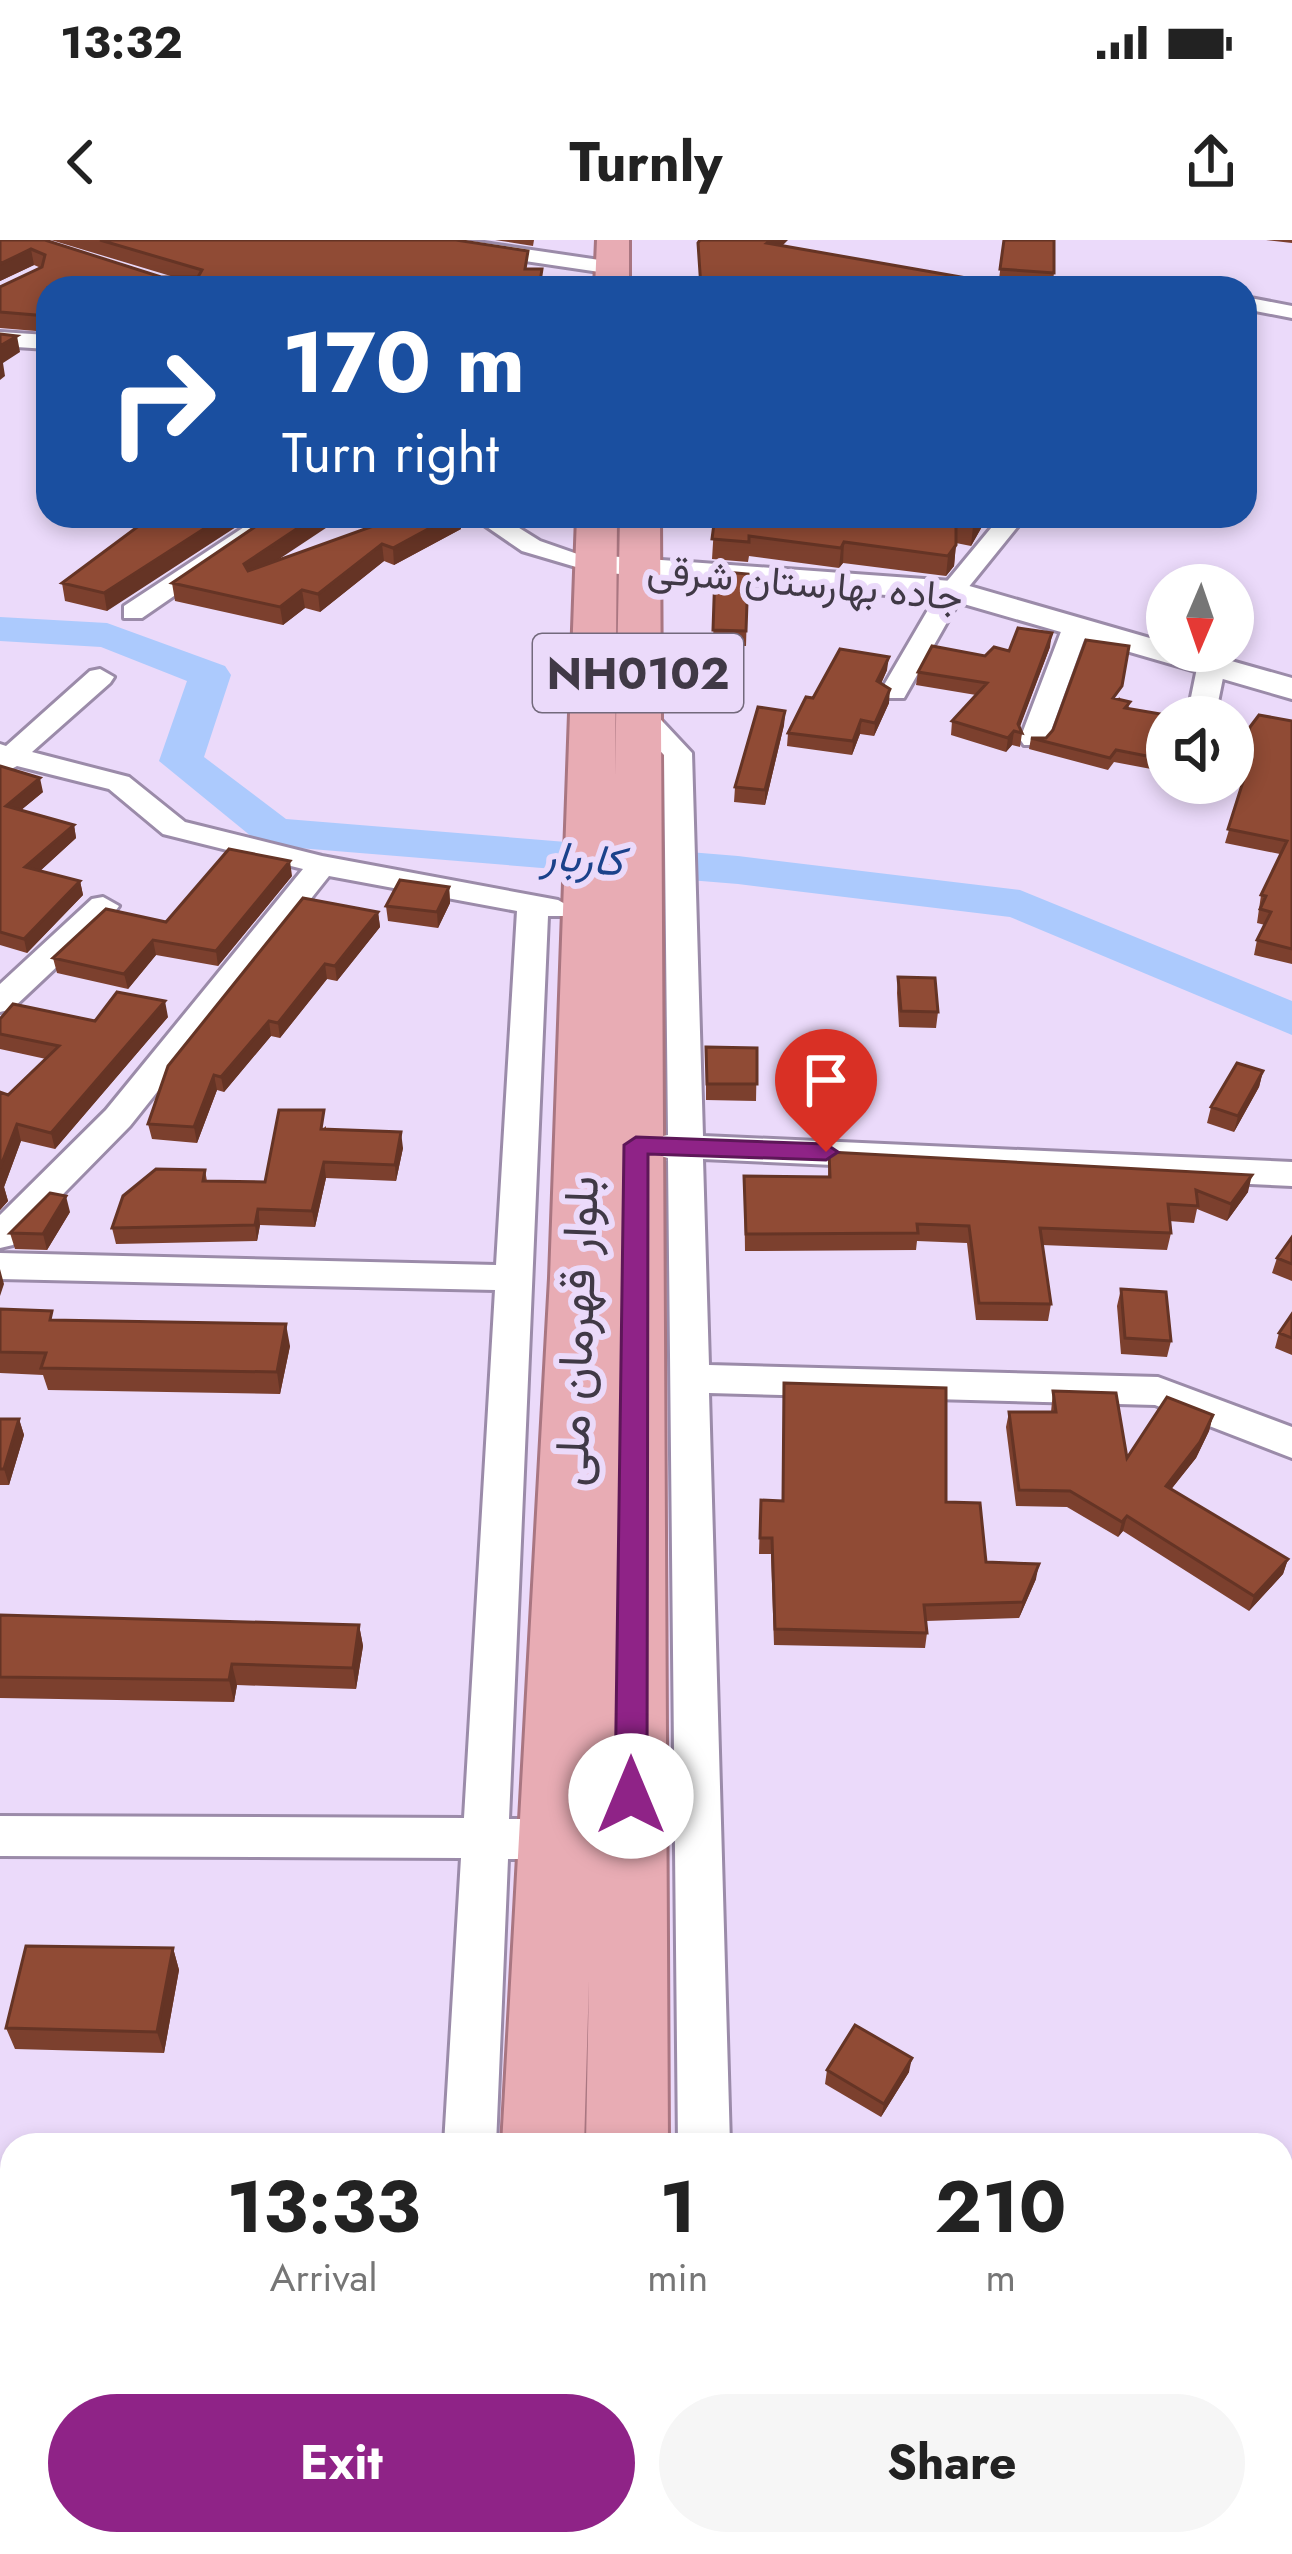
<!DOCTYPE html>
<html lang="en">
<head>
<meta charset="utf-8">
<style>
  :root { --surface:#fff; --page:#f6f6f6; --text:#222; --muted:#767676; --accent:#8f2387 }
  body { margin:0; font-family:Jost,Vazirmatn,sans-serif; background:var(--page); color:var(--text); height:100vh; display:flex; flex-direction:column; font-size:45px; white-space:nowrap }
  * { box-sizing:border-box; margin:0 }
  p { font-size:39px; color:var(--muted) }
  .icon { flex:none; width:66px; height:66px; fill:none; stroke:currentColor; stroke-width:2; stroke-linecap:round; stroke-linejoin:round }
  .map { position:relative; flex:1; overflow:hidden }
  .panel { position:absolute; left:0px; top:1893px; width:1293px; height:423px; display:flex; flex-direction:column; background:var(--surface); border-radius:36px 36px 0 0; box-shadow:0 6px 18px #0003 }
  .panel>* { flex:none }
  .hud { position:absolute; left:36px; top:36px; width:1221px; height:252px; border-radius:36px; box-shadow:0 6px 18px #0003; background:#1a4fa0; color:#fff; overflow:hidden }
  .needle { width:78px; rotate:182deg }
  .fabs { position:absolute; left:1146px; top:324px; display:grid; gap:24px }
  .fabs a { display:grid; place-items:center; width:108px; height:108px; border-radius:50%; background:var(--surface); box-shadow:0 6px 18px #0003; font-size:60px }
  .pin { position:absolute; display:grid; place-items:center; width:102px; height:102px; color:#fff; margin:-123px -51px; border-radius:50% 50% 50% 0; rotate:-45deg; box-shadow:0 0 12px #0007 }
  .pin .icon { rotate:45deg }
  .me { position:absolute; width:132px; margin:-66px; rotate:0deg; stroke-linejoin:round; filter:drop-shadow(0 0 9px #0008) }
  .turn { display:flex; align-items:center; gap:42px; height:252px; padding:0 48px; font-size:54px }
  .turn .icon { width:156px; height:156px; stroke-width:2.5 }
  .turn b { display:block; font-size:84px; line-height:102px }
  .eta { display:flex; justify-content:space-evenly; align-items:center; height:204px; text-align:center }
  .eta b { font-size:72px; font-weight:700; line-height:84px }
  .action { display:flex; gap:24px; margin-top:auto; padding:24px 48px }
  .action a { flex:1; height:138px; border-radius:72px; background:var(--accent); color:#fff; font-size:48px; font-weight:700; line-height:138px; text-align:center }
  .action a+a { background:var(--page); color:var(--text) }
  .status { display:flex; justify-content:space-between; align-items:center; height:84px; padding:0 60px; background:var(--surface); direction:ltr }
  .status svg { height:33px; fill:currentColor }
  header { display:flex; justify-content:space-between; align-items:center; height:156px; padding:0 48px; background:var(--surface); font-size:54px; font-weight:700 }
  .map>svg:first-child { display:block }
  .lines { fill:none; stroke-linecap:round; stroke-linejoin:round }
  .river { fill:#accafd; fill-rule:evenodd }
  .minor-casing { stroke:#9b8ba9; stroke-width:6 }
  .tertiary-casing { stroke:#9b8ba9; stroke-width:6 }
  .trunk-casing { stroke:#a97681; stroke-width:6 }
  .minor { fill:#fff; fill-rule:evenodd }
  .tertiary { fill:#fff; fill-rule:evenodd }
  .trunk { fill:#e8acb4; fill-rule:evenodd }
  .wall { fill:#7c402e }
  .shaded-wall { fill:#653425 }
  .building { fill:#904b35; stroke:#653425; stroke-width:3 }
  .route { fill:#8f2387; stroke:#5d1758; stroke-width:3 }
  .labels { text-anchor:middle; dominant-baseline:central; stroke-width:12; stroke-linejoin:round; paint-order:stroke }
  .far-street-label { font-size:39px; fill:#403946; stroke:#ebdafa }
  .far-water-label { font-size:42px; font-style:italic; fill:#1b428b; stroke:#ebdafa }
  .shield { fill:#ebdafa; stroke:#73697c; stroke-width:3 }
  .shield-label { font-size:45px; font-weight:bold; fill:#403946 }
  .street-label { font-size:48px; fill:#403946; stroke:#ebdafa }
</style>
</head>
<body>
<div class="status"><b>13:32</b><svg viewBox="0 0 49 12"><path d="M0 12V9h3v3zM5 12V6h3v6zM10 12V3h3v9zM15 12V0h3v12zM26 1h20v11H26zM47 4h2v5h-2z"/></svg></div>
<header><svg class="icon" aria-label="back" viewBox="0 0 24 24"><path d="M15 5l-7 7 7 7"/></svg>Turnly<svg class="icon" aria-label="share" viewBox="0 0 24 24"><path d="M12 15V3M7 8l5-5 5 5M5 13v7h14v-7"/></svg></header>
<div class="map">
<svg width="1292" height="2314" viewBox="0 0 1292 2314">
  <rect width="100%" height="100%" fill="#ebdafa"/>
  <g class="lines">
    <path class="river" d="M0,377L107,383L225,426L231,435L204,517L286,579L738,616L1020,650L1292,761V795L1010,677L738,644L274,606L258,602L159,521L187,441L101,407L0,401Z"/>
    <defs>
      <path id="minor" d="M413,0H464L613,22L623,28L613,34L423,6Z
        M1245,57L1292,66V78L1245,69Z
        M0,92L48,95V109L0,106Z
        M261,276H290L142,378H124V366Z
        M471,276H500L540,301L606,324L593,332L522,311Z
        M1001,276H1026L963,354L904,458H884L880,452L939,351Z
        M1075,381L1088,389L1048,499L1044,505H1024L1020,499L1062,389Z
        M1211,420L1225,428L1215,477H1187L1197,428Z
        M100,429L114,437L110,443L32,512L129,537L185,582L322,616L558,660L574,669L569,676H548L509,1579H571L587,1585L594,1599L587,1613L571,1619H508L496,1905H444L461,1618L0,1616V1576L464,1578L495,1050L0,1039V1013L496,1025L517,671L329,636L130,886L13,1005L0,1008V975L106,870L303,629L163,594L109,549L17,526L0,535V504L6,506L90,431Z
        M638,464L648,466L692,513L703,896L1292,922V946L703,919L709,1125L1158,1137L1292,1187V1218L1155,1165L709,1153L730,1905H678L668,918L653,914L648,906L653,898L668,895L664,515L624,472Z
        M103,657L119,666L114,673L12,769L0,772V744L92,659Z
        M419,2304H477V2314H419Z
        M681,2304H739V2314H681Z"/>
      <path id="tertiary" d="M593,315L952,341L1167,403V411H1196L1292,438V459L950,360L582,331L577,324L582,317Z"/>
      <path id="trunk" d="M597,0H629V48H595Z
        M577,276H617L615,536L620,276H660L668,1905H586L589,1740L584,1905H502L550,1038Z
        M483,2304H669V2314H482Z"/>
    </defs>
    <use href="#minor" class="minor-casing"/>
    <use href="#tertiary" class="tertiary-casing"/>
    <use href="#trunk" class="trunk-casing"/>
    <use href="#minor" class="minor"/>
    <use href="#tertiary" class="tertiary"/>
    <use href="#trunk" class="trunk"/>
  </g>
  <path class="wall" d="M0,0L161,37H174L51,0H456L528,29H542V48H48V92L0,88V89V47L41,28L34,25L0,41Z
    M495,0H534L533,6Z
    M1004,0L1054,33L1052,48L998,47Z
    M1266,0H1292V3Z
    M152,276L107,371L65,361L62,343Z
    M401,276H460L461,289L394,325L384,321L320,372L305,368L283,385L175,361L172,343L277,321Z
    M706,276H988L971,306L956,303L954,326L946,336L843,323L839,328L749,316L748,322L712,319L714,287H705Z
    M715,331L748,334L746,406L713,405Z
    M1050,407L1019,488L1022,493L1020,507L1012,505L1006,512L951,495L952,481L976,455L916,445L918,432L1009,411Z
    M887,430L881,444L889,463L874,496L860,494L852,515L787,506L788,493L813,458Z
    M1120,457L1119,459L1130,462L1128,469L1167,477V532L1114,522L1108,530L1029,509L1031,498H1046Z
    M785,471L784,485L765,565L734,562L735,547Z
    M1292,481V724L1254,715L1257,700L1265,685L1257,683L1261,655L1280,614L1225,603L1244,540L1238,539L1250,487Z
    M0,526L43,552L21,570L74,585L76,598L40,631L80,641L83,655L27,713L0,705Z
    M292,636L218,726L156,715L128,749L57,733L53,718L166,682Z
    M449,647L450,663L438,688L388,681L386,666Z
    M378,672L380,687L337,741L327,739L280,798L271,796L224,852L217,850L197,903L152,899L148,884Z
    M898,737L938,772L936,788L899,787L897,753Z
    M168,777L55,909L21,901L4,947L8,961L0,970L8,855L46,819L0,809V779L95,781Z
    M706,807L757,808L756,861L706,860Z
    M1263,831L1259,847L1234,892L1207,883L1211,867Z
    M326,886V889L403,908L396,941L326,938L315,987L260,985L257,1001L116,1004L112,988L205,930L207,941L265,942Z
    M829,912L1248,952L1227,981L1197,969L1194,983L1169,981L1171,993L1167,1010L1042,1005L1051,1064L1048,1081L976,1080L967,1003L917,1001L916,1010L745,1011L744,936L828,937Z
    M70,972L47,1010L15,1009L10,993Z
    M1292,997V1041L1272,1033L1277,1018Z
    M1121,1049L1171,1101L1167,1117L1121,1114L1117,1066Z
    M0,1069L55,1080L290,1106L280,1154L48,1150L43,1135L0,1133Z
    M1292,1074V1115L1275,1108L1279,1093Z
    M784,1143L946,1262L986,1322L1036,1339L1019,1378L926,1381L927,1393L925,1408L774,1405L771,1314H759L760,1276L782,1261Z
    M1053,1151L1127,1218L1213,1175L1209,1191L1196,1218L1171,1249L1288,1319L1283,1334L1249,1371L1123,1291L1118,1297L1067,1267L1016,1266L1006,1187L1009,1172H1051Z
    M0,1179H19L24,1195L9,1245H0Z
    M0,1375L359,1385L363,1406L356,1449L237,1445L234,1462L0,1458Z
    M173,1708L179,1730L164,1813L15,1809L6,1788Z
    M827,1830L909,1832L881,1877L825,1844Z"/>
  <path class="shaded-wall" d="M771,0H788L767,21V3Z
    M31,9L34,25L0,41V24Z
    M17,96L20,112L3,123L5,136L0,140V106Z
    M224,276H253L107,371L104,353Z
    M316,276H344L246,341L244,324Z
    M452,276H460L461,289L394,325L393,308Z
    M979,276H988L971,306L973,286Z
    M844,302L843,323L839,328L841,308Z
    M382,304L384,321L320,372L318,354Z
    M956,305L954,326L946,336L948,316Z
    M302,350L305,368L283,385L280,367Z
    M1052,393L1050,407L1018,492V484Z
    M889,417L887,430L876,454L877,441Z
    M890,449L889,463L874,496L875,483Z
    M785,471L784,485L765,565V550Z
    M861,480L860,494L852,515L853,501Z
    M1014,491L1012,505L1006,512L1008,498Z
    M40,538L43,552L9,580L6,566Z
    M74,585L76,598L29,641L25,627Z
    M290,621L292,636L218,726L216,711Z
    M80,641L83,655L27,713L24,699Z
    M449,647L450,663L438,688L437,672Z
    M378,672L380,687L337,741L335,726Z
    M153,700L156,715L128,749L124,734Z
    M325,724L327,739L280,798L278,783Z
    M165,761L168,777L55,909L51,893Z
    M269,781L271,796L224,852L221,837Z
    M1263,831L1259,847L1234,892L1238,876Z
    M214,835L217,850L197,903L194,887Z
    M17,884L21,901L4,947L8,961L0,970V928Z
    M401,892L403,908L396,941L395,925Z
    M324,922L326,938L315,987L312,971Z
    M1252,935L1248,952L1227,981L1231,964Z
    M66,956L70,972L47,1010L43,994Z
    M258,969L260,985L257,1001L255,985Z
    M0,1029L4,1044L0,1056Z
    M286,1084L290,1106L280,1154L277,1132Z
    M1213,1175L1209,1191L1196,1218L1162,1261L1166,1246Z
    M19,1179L24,1195L9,1245L4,1229Z
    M1127,1276L1123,1291L1118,1297L1122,1282Z
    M1288,1319L1283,1334L1249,1371L1254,1356Z
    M1039,1324L1036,1339L1019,1378L1023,1362Z
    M359,1385L363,1406L356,1449L353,1428Z
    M232,1424L237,1445L234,1462L229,1440Z
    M173,1708L179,1730L164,1813L157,1792Z
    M912,1818L909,1832L881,1877L884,1864Z
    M12,2184V2287L8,2314H0V2257Z"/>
  <path class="building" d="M0,0H45L161,37H198L202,30L100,0H456L528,11L525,29H542L539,48H48V76L0,72V47L42,27L45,15L31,9L0,24Z
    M700,0H771L767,3L966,38L961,48H701L698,3Z
    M1004,0H1054V33L1000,29Z
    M0,94L17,96L0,106Z
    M152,276H224L104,353L62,343Z
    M271,276H316L244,324L248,331L401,276H452L393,308L382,304L318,354L302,350L280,367L172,343Z
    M715,276H979L973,286L956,283V305L948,316L844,302L841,308L749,296V302L712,299Z
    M715,331L748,334L746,391L713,390Z
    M1018,388L1052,393L1018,484L1022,493L1014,491L1008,498L952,481L987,443L918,432L932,406L985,416L994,407L1009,411Z
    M1086,400L1129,406L1122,446L1113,458L1130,462L1125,468L1178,477H1167V520L1116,510L1110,518L1031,498H1046L1053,490Z
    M840,409L889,417L877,441L890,449L875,483L861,480L853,501L788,493L806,457L813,458Z
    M758,467L785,471L765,550L735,547Z
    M1259,475L1292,481V709L1257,700L1271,672L1260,669L1266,656L1261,655L1287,601L1228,589L1248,526L1241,525L1250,487Z
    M0,526L40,538L6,566L74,585L25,627L80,641L24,699L0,692Z
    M229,609L290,621L216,711L153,700L124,734L53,718L106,669L166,682Z
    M400,640L449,647L437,672L386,666Z
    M303,658L378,672L335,726L325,724L278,783L269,781L221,837L214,835L194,887L148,884L168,826Z
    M898,737L935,738L938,772L901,771Z
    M117,752L165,761L51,893L17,884L0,928V852L8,855L59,806L0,794V779L13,764L95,781Z
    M706,807L757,808V844H707Z
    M1237,823L1263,831L1238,876L1211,867Z
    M279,870H324L321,889L401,892L395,925L324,922L312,971L258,969L255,985L112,988L123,956L156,929L205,930L203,941L265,942Z
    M829,912L1252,935L1231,964L1196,950L1198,966L1168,964L1171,993L1040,988L1051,1064L979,1063L969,986L917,984L918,993L746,994L744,936L830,937Z
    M50,953L66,956L43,994L10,993Z
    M1292,997V1024L1277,1018Z
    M1121,1049L1166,1052L1171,1101L1125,1098Z
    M0,1069L52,1071L50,1080L286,1084L277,1132L41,1128L46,1113L0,1112Z
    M1292,1074V1098L1279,1093Z
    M784,1143L946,1148V1262L980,1263L986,1322L1039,1324L1023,1362L924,1365L927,1393L775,1389L772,1298H760L761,1260L783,1261Z
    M1053,1151L1116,1153L1127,1218L1167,1157L1213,1175L1200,1202L1166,1246L1288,1319L1254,1356L1127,1276L1122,1282L1070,1251L1019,1250L1009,1172H1056Z
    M0,1179H19L4,1229H0Z
    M0,1375L359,1385L353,1428L232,1424L229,1440L0,1437Z
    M26,1706L173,1708L157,1792L6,1788Z
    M855,1785L912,1818L884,1864L827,1830Z
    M12,2101V2184L0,2257V2102Z
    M833,2304H919V2314H833Z"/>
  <path class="route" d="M636,897L826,904L838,912L826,920L648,914L647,1556L642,1565H620L615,1556L624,905Z"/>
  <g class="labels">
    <g class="far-street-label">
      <text transform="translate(805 343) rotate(5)">جاده بهارستان شرقی</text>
    </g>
    <g class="far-water-label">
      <text transform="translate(583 618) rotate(5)">کاربار</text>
    </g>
    <rect class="shield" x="533" y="394" width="210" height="78" rx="9"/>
    <g class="shield-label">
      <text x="638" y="433">NH0102</text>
    </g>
    <g class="street-label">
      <text transform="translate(576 1091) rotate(-88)">بلوار قهرمان ملی</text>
    </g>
  </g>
</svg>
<div class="fabs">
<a><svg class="needle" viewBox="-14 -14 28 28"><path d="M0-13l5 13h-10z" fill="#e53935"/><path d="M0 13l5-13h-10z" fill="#767676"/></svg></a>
<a><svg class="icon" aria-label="sound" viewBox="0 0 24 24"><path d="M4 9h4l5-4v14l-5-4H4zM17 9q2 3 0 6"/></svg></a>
</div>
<div class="pin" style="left:826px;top:912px;background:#d93025"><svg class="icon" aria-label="arrive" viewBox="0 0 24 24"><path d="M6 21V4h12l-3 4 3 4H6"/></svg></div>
<svg class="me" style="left:631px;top:1556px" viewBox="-20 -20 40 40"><circle r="19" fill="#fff"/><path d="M0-13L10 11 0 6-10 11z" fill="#8f2387"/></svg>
<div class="hud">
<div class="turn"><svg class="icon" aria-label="right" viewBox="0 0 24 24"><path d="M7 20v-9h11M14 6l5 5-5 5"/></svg><div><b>170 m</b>Turn right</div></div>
</div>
<section class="panel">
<div class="eta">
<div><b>13:33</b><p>Arrival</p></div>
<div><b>1</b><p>min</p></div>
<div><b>210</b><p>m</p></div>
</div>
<div class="action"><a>Exit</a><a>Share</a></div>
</section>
</div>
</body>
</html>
